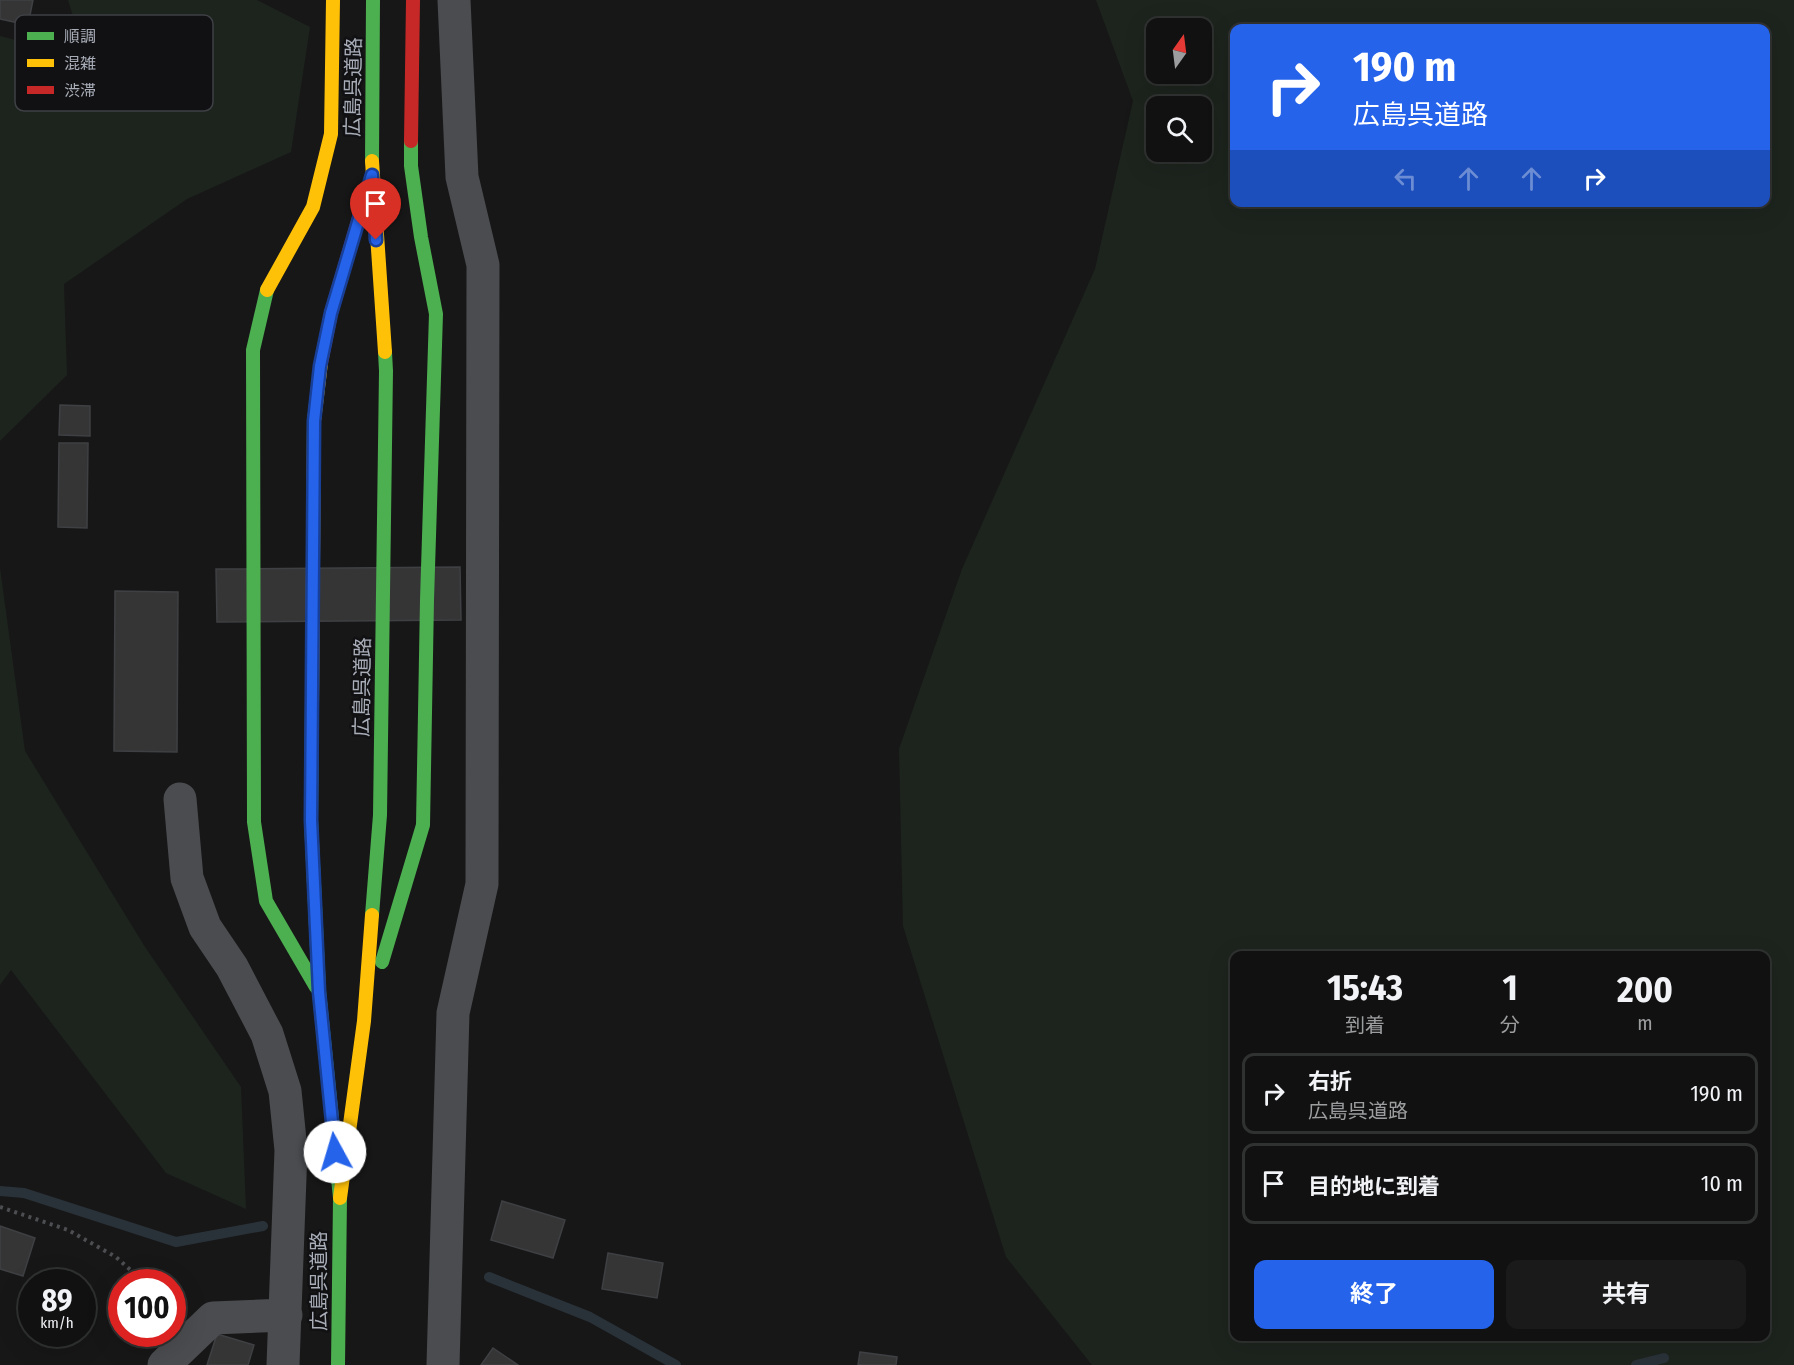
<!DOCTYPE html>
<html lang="ja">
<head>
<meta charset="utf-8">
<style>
  :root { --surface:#111; --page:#1a1a1a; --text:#f1f3f6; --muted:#9c9d9f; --line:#303131; --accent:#2563eb }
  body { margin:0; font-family:"Fira Sans Condensed","Noto Sans JP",sans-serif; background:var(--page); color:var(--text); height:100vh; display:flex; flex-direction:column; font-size:22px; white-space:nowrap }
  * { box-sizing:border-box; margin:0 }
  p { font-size:20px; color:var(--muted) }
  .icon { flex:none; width:33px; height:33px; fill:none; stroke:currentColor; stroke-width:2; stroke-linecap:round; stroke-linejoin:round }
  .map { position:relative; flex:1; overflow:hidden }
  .side { position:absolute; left:1230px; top:951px; width:540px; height:390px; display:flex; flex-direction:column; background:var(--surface); border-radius:12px; box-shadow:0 6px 24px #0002,0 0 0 2px var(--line) }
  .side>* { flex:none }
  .hud { position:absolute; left:1230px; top:24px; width:540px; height:183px; border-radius:12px; box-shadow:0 6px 24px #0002,0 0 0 2px var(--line); background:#2563eb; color:#fff; overflow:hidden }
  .needle { width:39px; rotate:14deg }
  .buttons { position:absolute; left:1146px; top:18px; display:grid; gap:12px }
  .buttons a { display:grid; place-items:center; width:66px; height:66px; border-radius:12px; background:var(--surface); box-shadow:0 6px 24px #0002,0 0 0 2px var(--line); font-size:30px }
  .speed { position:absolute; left:18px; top:1269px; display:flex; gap:12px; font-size:30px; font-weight:700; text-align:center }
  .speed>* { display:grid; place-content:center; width:78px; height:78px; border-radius:50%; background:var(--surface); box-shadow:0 6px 24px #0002,0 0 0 2px var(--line); line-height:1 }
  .speed small { font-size:15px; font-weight:400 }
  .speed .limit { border:9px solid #d22; background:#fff; color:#111 }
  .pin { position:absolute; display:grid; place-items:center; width:51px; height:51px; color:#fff; margin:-62px -26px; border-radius:50% 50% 50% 0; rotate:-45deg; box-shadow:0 0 6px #0007 }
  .pin .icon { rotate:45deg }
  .me { position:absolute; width:66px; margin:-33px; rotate:354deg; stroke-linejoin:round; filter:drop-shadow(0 0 4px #0008) }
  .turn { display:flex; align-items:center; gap:21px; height:126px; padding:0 24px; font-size:27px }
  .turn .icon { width:78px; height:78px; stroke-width:2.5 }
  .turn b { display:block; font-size:42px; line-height:51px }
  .lanes { display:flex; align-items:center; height:57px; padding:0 24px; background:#0003; justify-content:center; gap:30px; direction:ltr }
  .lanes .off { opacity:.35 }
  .eta { display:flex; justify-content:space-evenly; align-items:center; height:102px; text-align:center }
  .eta b { font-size:36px; font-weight:700; line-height:42px }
  .action { display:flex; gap:12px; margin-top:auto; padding:12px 24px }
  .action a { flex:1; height:69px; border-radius:12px; background:var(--accent); color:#fff; font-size:24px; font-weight:700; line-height:69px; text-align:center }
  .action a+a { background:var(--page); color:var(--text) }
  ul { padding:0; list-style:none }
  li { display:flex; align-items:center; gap:18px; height:81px; margin:0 12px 9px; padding:0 12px; border:3px solid var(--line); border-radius:12px }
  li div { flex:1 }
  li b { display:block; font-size:22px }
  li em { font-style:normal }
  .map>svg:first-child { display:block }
  .green { fill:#1d241e; fill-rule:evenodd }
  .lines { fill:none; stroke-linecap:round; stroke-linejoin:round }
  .stream { stroke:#2a3239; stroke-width:10 }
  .building { fill:#353536; stroke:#3f4043; stroke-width:1.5 }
  .path { stroke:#4d4e52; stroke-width:4; stroke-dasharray:3 4.5; stroke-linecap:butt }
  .street { stroke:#4b4c50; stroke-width:33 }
  .fast { stroke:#4caf50; stroke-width:14 }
  .slow { stroke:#ffc107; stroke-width:14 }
  .jam { stroke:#c62828; stroke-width:14 }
  .route-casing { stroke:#184099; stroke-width:15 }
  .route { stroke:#2563eb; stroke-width:10 }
  .labels { text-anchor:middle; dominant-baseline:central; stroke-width:5; stroke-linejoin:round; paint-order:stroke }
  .street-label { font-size:20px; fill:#a8adb8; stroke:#111113 }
  .key { fill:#111113; stroke:#3e4045; stroke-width:1.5 }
  .key-label { font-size:16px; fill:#a8adb8 }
</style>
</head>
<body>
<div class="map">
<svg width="1794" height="1365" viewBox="0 0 1794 1365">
  <rect width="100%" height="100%" fill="#171717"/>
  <path class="green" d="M68,0H257L310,27L291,152L187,199L64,284L67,375L0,441V36L86,58Z
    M1096,0H1794V1365H1092L1006,1257L903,926L899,749L962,569L1095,269L1133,101ZM1156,28H1202V74H1156ZM1234,28H1766V202H1234ZM1156,106H1202V152H1156ZM1234,956H1766V1336H1234Z
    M0,568L25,751L145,947L241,1087L246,1209L166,1173L11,970L0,985Z"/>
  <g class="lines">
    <path class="stream" d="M0,1191L24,1193L176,1242L263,1226
      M489,1277L590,1317L676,1365
      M1636,1365L1664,1358"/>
  </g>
  <path class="building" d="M0,0H33L28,25L0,19Z
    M60,405L90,406V436L59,435Z
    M59,443H88L87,528L58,527Z
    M460,567L461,620L217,622L216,569Z
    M115,591L178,592L177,752L114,751Z
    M502,1201L565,1220L553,1258L491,1240Z
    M0,1226L35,1238L23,1276L0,1269Z
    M608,1253L663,1263L657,1298L602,1289Z
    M217,1334L254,1345L248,1365H207Z
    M493,1348L518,1365H481Z
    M860,1352L897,1357L896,1365H858Z"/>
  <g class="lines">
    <path class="path" d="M0,1207L68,1230L116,1257L144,1282"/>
    <path class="street" d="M180,799L187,878L205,927L232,967L267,1034L285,1091L291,1150L283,1365
      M164,1365L213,1318L286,1315
      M443,1365L453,1013L482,884L483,265L462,177L454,0"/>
    <path class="fast" d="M372,161L373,0
      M267,290L253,350L254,822L266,901L316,987
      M312,705L311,820L319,991L340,1198L338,1365
      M372,915L380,815L386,371L385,352
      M382,962L423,825L427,600L436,314L421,237L411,166V141"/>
    <path class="slow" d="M372,161L385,352
      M267,290L313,207L331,134L333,0
      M312,705L314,421L321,363
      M340,1198L364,1021L372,915"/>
    <path class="jam" d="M411,141L413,0
      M321,363L331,313L366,194"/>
  </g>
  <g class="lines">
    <defs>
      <path id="route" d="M335,1152L319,992L311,820L314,421L320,366L331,313L372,175L376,240"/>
    </defs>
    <use href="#route" class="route-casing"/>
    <use href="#route" class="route"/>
  </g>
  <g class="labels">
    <g class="street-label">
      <text transform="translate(353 87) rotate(-89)">広島呉道路</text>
      <text transform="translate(362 687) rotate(-89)">広島呉道路</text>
      <text transform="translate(319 1281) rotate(-90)">広島呉道路</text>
    </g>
  </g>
  <rect x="15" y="15" width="198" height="96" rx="9" class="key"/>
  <rect x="27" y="32" width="27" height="8" fill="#4caf50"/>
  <rect x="27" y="59" width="27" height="8" fill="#ffc107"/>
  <rect x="27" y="86" width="27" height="8" fill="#c62828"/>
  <g class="key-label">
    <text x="64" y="42">順調</text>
    <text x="64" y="69">混雑</text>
    <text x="64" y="96">渋滞</text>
  </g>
</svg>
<div class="buttons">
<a><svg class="needle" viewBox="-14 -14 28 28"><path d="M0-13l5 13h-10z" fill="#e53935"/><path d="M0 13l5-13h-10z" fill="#9c9d9f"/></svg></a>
<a><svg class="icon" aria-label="search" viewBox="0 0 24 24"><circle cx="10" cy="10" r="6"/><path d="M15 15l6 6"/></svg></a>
</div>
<div class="speed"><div>89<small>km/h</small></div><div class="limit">100</div></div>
<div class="pin" style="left:376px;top:240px;background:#d93025"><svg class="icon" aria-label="arrive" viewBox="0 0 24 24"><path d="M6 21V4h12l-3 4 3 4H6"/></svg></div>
<svg class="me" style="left:335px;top:1152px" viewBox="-20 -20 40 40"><circle r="19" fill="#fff"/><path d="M0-13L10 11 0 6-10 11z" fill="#2563eb"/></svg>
<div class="hud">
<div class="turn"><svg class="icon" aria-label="right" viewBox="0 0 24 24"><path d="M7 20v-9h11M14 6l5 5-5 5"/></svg><div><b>190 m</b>広島呉道路</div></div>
<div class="lanes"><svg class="icon off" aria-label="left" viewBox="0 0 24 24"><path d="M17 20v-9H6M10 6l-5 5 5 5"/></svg><svg class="icon off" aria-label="ahead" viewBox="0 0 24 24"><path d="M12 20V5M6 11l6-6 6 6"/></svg><svg class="icon off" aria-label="ahead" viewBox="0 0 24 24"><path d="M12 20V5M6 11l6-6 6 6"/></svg><svg class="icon" aria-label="right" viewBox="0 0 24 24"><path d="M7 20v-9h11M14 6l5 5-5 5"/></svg></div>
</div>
<section class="side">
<div class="eta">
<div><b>15:43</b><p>到着</p></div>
<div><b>1</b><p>分</p></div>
<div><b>200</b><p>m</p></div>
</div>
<ul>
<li><svg class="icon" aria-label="right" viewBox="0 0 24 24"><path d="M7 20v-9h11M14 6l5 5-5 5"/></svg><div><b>右折</b><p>広島呉道路</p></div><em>190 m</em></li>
<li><svg class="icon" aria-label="arrive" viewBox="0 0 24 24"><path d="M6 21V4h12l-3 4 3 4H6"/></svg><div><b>目的地に到着</b></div><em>10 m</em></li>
</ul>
<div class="action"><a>終了</a><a>共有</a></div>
</section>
</div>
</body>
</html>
